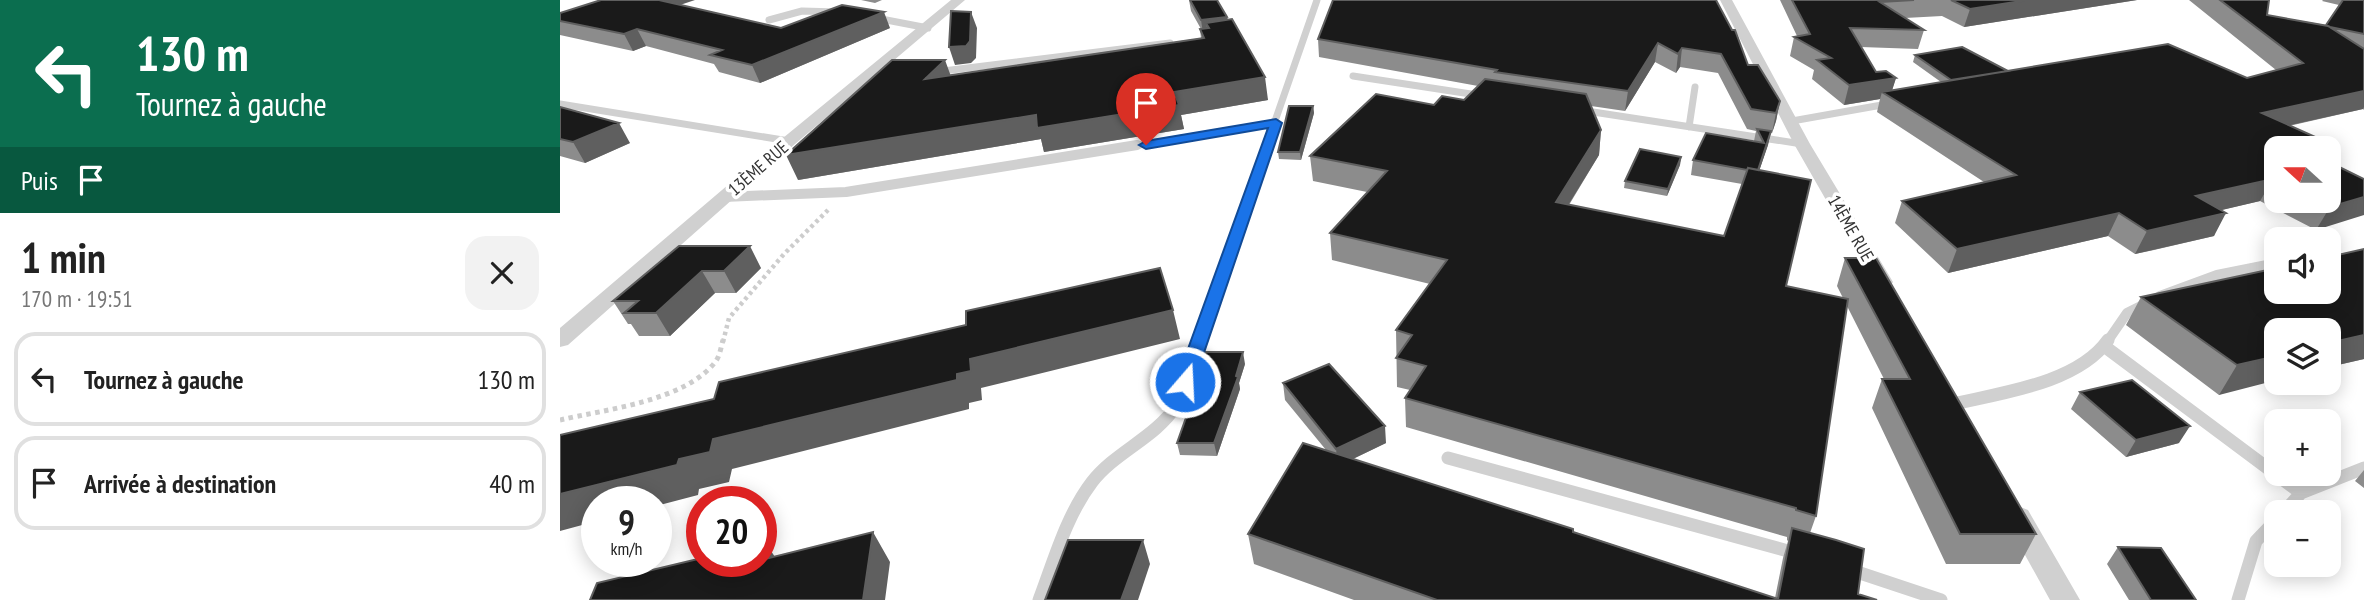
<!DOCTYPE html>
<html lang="fr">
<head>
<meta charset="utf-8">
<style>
  :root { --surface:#fff; --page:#f2f2f2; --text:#222; --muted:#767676; --line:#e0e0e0 }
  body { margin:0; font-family:"PT Sans Narrow",sans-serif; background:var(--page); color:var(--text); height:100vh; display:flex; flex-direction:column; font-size:26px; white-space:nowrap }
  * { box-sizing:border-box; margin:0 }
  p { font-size:23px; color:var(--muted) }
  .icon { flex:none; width:38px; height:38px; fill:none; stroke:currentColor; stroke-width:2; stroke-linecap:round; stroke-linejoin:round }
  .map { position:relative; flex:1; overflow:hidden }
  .drawer { display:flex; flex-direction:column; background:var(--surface); width:560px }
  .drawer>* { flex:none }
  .top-card { background:#0b6e4f; color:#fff; overflow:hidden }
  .needle { width:46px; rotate:291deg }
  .controls { position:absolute; left:1704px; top:136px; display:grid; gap:14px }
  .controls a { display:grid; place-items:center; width:77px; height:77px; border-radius:14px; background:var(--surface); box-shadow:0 4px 18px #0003; font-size:35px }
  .speed { position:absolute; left:21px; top:486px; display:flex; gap:14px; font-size:35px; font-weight:700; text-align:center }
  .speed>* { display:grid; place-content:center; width:91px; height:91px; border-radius:50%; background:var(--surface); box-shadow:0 4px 18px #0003; line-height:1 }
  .speed small { font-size:18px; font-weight:400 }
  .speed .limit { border:10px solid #d22; background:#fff; color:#111 }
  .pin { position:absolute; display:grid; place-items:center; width:60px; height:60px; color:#fff; margin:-72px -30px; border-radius:50% 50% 50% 0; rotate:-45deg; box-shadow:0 0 7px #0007 }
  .pin .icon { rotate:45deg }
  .me { position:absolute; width:77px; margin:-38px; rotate:19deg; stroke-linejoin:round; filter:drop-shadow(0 0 5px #0008) }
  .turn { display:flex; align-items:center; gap:24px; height:147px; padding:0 21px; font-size:32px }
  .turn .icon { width:91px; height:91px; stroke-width:2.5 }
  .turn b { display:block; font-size:49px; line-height:60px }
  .then { display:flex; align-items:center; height:66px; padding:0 21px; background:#0003; gap:14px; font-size:26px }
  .round { display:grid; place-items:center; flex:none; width:74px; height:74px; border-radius:21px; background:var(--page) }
  .head { display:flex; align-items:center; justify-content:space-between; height:119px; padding:0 21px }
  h1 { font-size:42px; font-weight:700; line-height:52px }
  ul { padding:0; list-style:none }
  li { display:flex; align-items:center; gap:21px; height:94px; margin:0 14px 10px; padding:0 7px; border:4px solid var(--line); border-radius:21px }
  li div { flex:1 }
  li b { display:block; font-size:26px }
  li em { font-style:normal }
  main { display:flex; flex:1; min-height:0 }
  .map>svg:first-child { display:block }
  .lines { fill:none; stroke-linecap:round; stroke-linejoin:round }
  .path-far1 { stroke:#cdcdcd; stroke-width:4.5; stroke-dasharray:3.5 3.5; stroke-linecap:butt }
  .path { stroke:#cdcdcd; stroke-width:5; stroke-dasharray:4.5 4.5; stroke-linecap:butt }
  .service-far2 { stroke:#d0d0d0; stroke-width:7 }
  .service-far1 { stroke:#d0d0d0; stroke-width:10 }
  .service { stroke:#d0d0d0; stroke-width:13 }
  .minor { fill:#d0d0d0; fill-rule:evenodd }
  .wall { fill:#8c8c8c; fill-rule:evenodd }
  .shaded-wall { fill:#5f5f5f }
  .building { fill:#1a1a1a; stroke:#5f5f5f; stroke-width:2 }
  .route { fill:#1a73e8; stroke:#114b97; stroke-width:2 }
  .labels { text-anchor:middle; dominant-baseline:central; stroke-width:7; stroke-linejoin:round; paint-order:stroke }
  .street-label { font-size:18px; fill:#333; stroke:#fff }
</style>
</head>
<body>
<main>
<section class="drawer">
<div class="top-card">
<div class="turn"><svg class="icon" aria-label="left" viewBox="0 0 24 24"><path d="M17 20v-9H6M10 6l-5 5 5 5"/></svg><div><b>130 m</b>Tournez à gauche</div></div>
<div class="then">Puis<svg class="icon" aria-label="arrive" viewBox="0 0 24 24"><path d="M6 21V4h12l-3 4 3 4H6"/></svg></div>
</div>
<div class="head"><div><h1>1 min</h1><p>170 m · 19:51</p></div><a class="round"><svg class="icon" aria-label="close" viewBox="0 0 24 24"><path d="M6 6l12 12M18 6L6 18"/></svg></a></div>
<ul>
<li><svg class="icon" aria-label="left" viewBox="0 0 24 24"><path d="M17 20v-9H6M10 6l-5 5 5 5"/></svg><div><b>Tournez à gauche</b></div><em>130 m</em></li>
<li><svg class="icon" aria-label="arrive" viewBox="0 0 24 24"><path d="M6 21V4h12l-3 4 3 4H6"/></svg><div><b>Arrivée à destination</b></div><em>40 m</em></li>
</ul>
</section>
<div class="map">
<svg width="1804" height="600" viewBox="0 0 1804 600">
  <rect width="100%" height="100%" fill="#fff"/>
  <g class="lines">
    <path class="path-far1" d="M163,342L169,318L224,254L268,210"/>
    <path class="path" d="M0,420C47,409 126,401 156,361C160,355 161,347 163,340"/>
    <path class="service-far2" d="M316,18L368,28
      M209,20L242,11L279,12
      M375,72L610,43
      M793,76L924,96
      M0,104L229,141
      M1020,110L1242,144
      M1232,121L1333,103
      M1129,127L1135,87
      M566,147L716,123
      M706,147L757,0"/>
    <path class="service-far1" d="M164,197L286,192L577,145
      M1600,296L1657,275L1717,263
      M639,342L707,145
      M1547,342L1567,313L1585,304"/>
    <path class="service" d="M1544,346L1741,493L1723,513
      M1393,404C1441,393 1518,383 1548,340
      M888,458L1239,554
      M1741,493L1804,468
      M1288,569L1381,600
      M479,600C494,561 506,516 532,482C555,452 595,438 616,406C628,388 632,360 639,340
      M1678,600L1696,541L1717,519"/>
    <path class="minor" d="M391,0H405L235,144L8,345L0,347V328L223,138Z
      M1160,0H1172L1250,144L1333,282L1330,286H1316L1313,282L1234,144Z
      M1458,506L1468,510L1520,600H1490L1444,517L1448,510Z"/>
  </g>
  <path class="wall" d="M301,0H322L315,3Z
    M629,0L667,17L708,100L621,115L624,129L484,152L481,139L238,180L390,75L641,38L640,29H641L631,11Z
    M1156,0L1188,65L1220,101L1216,121L1212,133H1210L1208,145L1199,171L1226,286L1283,298L1277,286L1285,258L1476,534L1460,564H1386L1312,408L1322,379H1324L1287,306L1256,516L1250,533L1298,594L1317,600H794L694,564L688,534L766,450L725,400L723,383L826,443L793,459L1215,598L1223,558L1228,541L1227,540V537L846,427L845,398L850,390L837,387L836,330L870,284L772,260L770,233L807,192L753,181L750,156L874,105L904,100L918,86L759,57L758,39ZM1095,62L1116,73L1120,67L1158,73L1187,129L1196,131L1194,141L1133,160L1131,175L1182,184L1164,236L1009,205L1039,155L1041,130L1031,106L1065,111Z
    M1220,0H1577L1404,27L1382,16L1345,18L1364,30L1358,49L1301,47L1316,72L1336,78L1332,90L1381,82L1353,62L1355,55L1448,71L1687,78L1716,70L1629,0H1709L1707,15L1766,25L1779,5L1762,1L1763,0H1804V110L1803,109L1729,126L1753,136L1745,149H1717V201H1769L1804,179L1756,230L1700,201L1661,210L1654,236L1594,250L1575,254L1548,236L1388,273L1335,223L1342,201L1424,182L1317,112L1320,99L1284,105L1252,79L1254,70L1230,56L1234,37L1237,36Z
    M121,5L221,28H330L200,83L159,72L154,64L86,46L73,51L0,35V13Z
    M753,106L754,113L741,160L719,159L718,152Z
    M0,107L70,143L25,163L0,156Z
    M1121,157L1120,165L1107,196L1064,188L1065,181Z
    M119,246L201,268L176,293H155L110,336H79L71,324H68L53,301Z
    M1804,249V359L1769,367V331L1659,395L1566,325L1581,297Z
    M685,364L679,383L680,389L657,456L620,455L617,443L631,405L628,395Z
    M1520,392L1619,443L1566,457L1511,409Z
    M1804,470V488L1795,481Z
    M1558,547L1636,600H1569L1547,564Z"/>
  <path class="shaded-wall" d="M96,0H135L102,11Z
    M1468,0H1577L1404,27L1410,9Z
    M324,12L330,28L200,83L192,65Z
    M411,12L417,28L416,58L411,63L395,65L389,47Z
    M667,17L668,29L646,23L648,32L643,33L641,20Z
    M77,29L86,46L73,51L64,34Z
    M1098,43L1095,62L1065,111L1068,91Z
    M1122,48L1120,67L1116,73L1118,54Z
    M385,60L393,82L365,79Z
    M705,77L708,100L621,115L624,129L484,152L481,139L238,180L226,155Z
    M1336,78L1330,97L1322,92L1320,99L1284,105L1289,85Z
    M1804,91V107L1803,109L1690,134L1702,113Z
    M1220,101L1216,121L1212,133L1216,113Z
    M753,106L754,113L741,160L740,152Z
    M59,123L70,143L25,163L13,142Z
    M1041,130L1039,155L994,228L996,202Z
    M1211,131L1208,145L1194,186L1197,172Z
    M1753,136L1745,149H1724L1728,142Z
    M1121,157L1120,165L1107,196L1108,189Z
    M1713,179L1700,201L1624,219L1636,196Z
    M1804,197V215L1756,230L1770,207Z
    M1559,213L1548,236L1388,273L1397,249Z
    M1666,213L1654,236L1575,254L1587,231Z
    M190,246L201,268L176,293L164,271Z
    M142,271L155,293L110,336L96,313Z
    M613,310L620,339L421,388L422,400L409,403V409L172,469L169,482L139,489L138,495L96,506V502H37V521L0,531V494L119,459L153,439L397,374L410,359Z
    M1804,335V359L1769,367V343Z
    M683,352L685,364L679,383L680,389L657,456L654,443L676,376Z
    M1717,356V380L1659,395L1677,365Z
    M825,426L826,443L778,466L776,449Z
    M1630,426L1619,443L1566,457L1576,440Z
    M313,532L330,562L325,600H303Z
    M583,540L590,564L578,600H561Z
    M205,542L225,572L201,560Z"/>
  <path class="building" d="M41,0H99L221,28L282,5L324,12L192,65L150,55L162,50L77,29L64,34L0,21V13Z
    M630,0H657L667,17L641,20Z
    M773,0H1156L1172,30H1175L1188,65H1198L1220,101L1216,113L1191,109L1161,54L1122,48L1118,54L1098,43L1068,91L935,72L937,70L758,39Z
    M1232,0H1354L1320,2L1364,30L1290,28L1316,72L1326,71L1336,78L1289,85L1257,60L1271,58L1234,37L1250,34Z
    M1391,0H1468L1410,9Z
    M1660,0H1709L1707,15L1768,26L1804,49V91L1702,113L1753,136L1728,142L1742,149H1717V180L1713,179L1636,196L1666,213L1587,231L1559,213L1397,249L1342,201L1456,175L1322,92L1608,44L1687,78L1743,63Z
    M1783,0H1804V34L1770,27L1766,25Z
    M391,11L411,12L410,41L406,46L389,47Z
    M672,19L705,77L614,92L619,105L477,128L476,115L226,155L332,60H385L365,79L644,38L640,29L649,28L646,23Z
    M1402,47L1448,71L1391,80L1355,55Z
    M925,79L1026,94L1041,130L996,202L1164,236L1188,168L1251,180L1226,286L1288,299L1256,516L1236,510V508L845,398L866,366L836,358L852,335L836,330L887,260L770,233L827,171L750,156L816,94L874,105L882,96L904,100Z
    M729,106H753L740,152H718Z
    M0,107L59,123L13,142L0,139Z
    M1197,129L1211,131L1198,170L1188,168L1187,170L1133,160L1146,133L1204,143Z
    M1080,149L1121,157L1108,189L1065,181Z
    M1769,162L1804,179V197L1770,207L1759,201H1769Z
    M119,246H190L164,271H142L96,313H64L78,301H53Z
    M1804,249V335L1769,343V331H1717V356L1677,365L1581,297L1717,268V292H1769V257Z
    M1285,258H1316L1476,534H1400L1322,379H1350Z
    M600,268L613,310L410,359L411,371L397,374V380L153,439L150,452L119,459L117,465L0,494V435L154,399L159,382L406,325V311Z
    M645,352H683L676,376L678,377L654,443H617L634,395H628Z
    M769,364L825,426L776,449L723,383Z
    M1572,380L1630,426L1576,440L1520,392Z
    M743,443L1013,529V532L1218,599L1232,528L1276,540L1304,549L1298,594L1317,600H877L688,534Z
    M313,532L303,600H30L37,583L142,558V562H201V560Z
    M508,540H583L561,600H485Z
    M205,542L201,559V543Z
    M1558,547L1601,548L1636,600H1591Z"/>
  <path class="route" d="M716,119L722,123L634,382L625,388L619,386L616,382L708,128L586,149L579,145L586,141Z"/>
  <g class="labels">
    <g class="street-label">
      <text transform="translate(198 168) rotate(-41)">13ÈME RUE</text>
      <text transform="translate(1291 228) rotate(60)">14ÈME RUE</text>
    </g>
  </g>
</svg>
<div class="controls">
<a><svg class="needle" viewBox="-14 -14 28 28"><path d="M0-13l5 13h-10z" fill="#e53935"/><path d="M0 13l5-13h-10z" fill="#767676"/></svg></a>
<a><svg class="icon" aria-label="sound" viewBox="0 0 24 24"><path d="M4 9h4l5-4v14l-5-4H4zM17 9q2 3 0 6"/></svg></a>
<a><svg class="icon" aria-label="layers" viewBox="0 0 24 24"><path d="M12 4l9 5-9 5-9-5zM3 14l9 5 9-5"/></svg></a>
<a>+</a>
<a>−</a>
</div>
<div class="speed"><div>9<small>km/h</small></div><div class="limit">20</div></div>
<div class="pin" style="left:586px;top:145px;background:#d93025"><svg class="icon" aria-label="arrive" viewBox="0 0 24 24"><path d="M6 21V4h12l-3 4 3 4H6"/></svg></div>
<svg class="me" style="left:625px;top:382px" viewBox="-20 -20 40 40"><circle r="17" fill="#1a73e8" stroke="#fff" stroke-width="3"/><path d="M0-11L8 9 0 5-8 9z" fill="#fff"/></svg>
</div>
</main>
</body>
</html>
